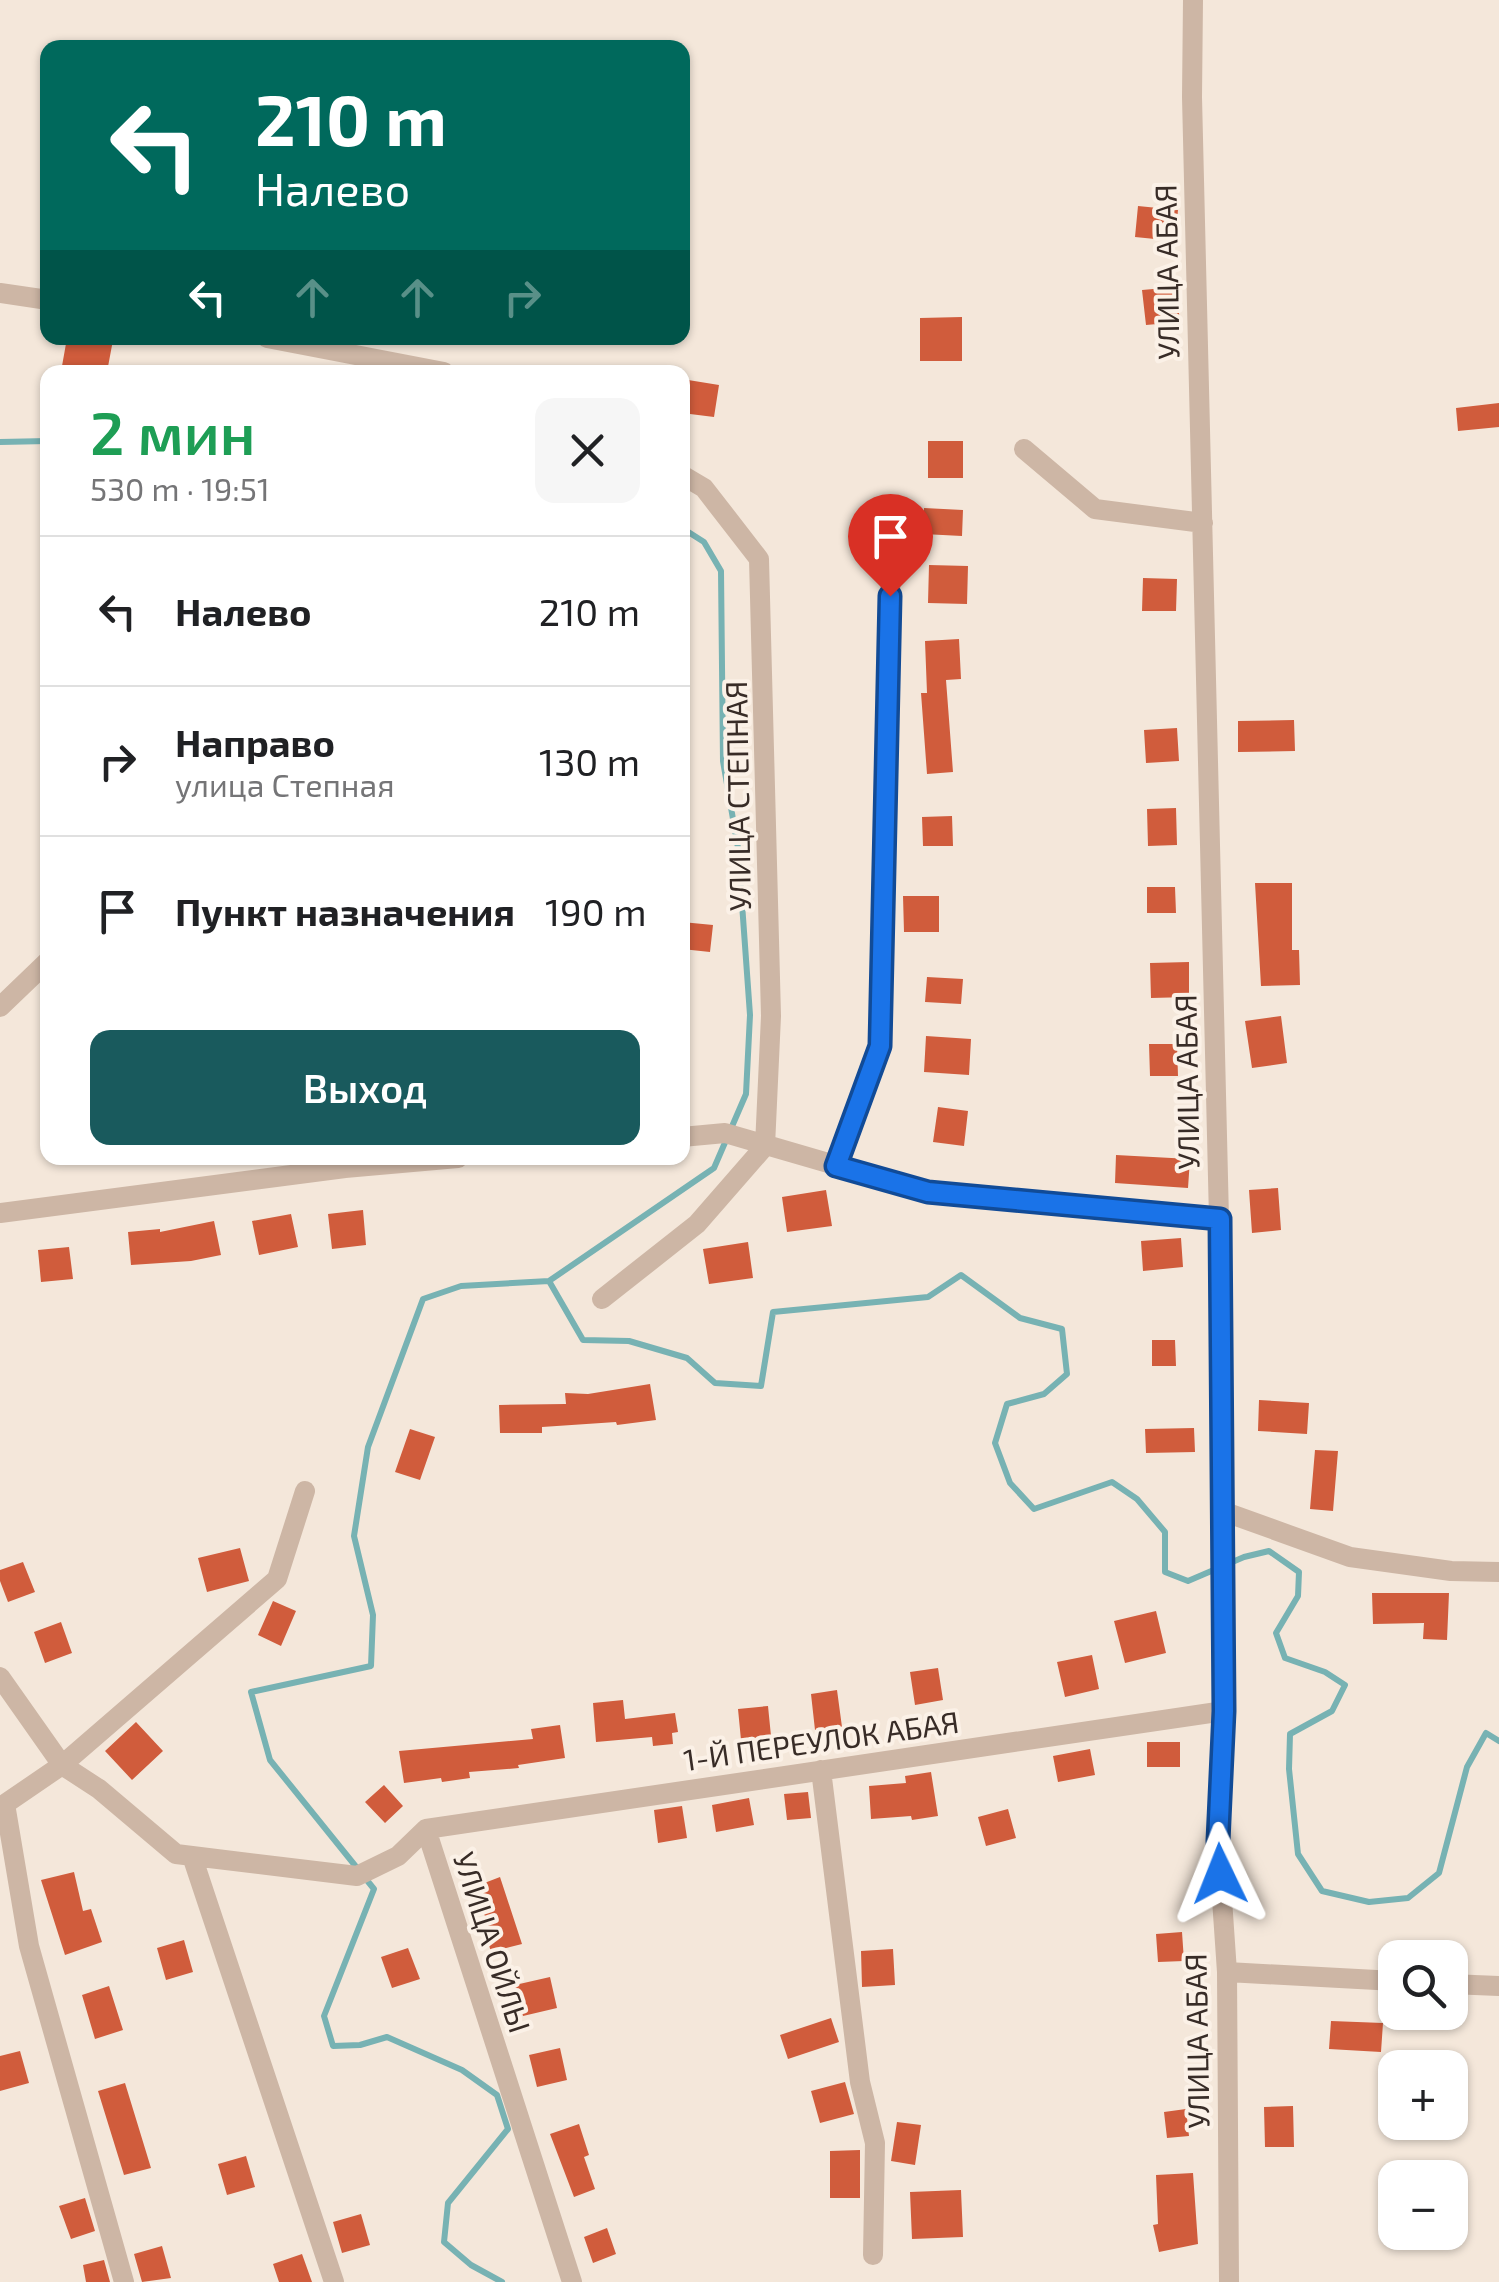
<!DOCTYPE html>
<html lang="ru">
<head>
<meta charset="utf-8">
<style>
  :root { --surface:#fff; --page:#f6f6f6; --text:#202124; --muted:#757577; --line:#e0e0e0; --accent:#195a5d }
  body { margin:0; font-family:"Exo 2",sans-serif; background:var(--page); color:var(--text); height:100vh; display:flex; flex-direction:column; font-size:38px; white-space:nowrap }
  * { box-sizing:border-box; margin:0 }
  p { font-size:32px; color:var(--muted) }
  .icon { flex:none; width:55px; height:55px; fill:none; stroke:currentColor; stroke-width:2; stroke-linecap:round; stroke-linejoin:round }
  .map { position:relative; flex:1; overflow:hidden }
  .side { position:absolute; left:40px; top:365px; width:650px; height:800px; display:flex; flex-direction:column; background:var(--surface); border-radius:20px; box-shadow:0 2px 8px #0004 }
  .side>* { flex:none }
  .top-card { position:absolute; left:40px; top:40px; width:650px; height:305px; border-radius:20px; box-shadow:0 2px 8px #0004; background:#00695c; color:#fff; overflow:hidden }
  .controls { position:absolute; left:1378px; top:1940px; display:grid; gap:20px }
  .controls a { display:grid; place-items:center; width:90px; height:90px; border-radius:20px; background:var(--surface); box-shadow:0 2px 8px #0004; font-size:50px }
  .pin { position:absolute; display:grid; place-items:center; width:85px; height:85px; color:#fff; margin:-102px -42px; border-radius:50% 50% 50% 0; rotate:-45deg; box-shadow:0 0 10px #0007 }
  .pin .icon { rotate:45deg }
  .me { position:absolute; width:110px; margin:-55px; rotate:358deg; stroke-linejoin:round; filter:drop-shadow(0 0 8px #0008) }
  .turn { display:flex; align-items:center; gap:35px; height:210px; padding:0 50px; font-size:45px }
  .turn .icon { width:130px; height:130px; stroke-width:2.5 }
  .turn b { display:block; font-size:70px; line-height:85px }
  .lanes { display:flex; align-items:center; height:95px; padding:0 50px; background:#0003; justify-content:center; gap:50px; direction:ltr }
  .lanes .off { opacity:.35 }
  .round { display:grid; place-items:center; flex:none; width:105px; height:105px; border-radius:20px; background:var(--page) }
  .summary { display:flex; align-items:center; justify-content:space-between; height:170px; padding:0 50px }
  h1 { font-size:60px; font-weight:600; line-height:75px; color:#1e9e55 }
  .primary-button { display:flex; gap:20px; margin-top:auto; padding:20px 50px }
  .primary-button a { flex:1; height:115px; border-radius:20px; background:var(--accent); color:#fff; font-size:40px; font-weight:600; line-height:115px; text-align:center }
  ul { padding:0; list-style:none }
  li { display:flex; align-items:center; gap:30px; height:150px; padding:0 50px; border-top:2px solid var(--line) }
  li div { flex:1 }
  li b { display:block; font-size:38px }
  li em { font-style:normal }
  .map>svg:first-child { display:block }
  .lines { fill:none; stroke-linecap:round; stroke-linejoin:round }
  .stream { stroke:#77b2b3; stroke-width:6 }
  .building { fill:#d05c3c }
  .minor { stroke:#cdb6a5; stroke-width:20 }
  .route-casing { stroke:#114b97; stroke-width:25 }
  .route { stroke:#1a73e8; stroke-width:18 }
  .labels { text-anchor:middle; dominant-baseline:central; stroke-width:8; stroke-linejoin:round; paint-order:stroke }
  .street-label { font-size:30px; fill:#382c27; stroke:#fbf1e7 }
</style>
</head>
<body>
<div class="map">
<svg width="1499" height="2282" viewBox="0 0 1499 2282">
  <rect width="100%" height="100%" fill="#f4e7da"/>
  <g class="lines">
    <path class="stream" d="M0,442L48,441
      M549,1281L583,1340L629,1341L687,1358L715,1383L761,1386L773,1312L928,1297L961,1275L1020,1318L1062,1329L1067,1374L1044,1394L1007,1404L995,1443L1010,1483L1034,1509L1112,1482L1137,1499L1165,1532V1572L1188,1581L1244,1557L1269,1551L1299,1572L1298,1596L1276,1633L1285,1658L1325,1672L1345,1685L1332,1711L1290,1734L1289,1769L1298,1854L1322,1891L1369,1902L1408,1898L1439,1873L1467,1767L1486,1733L1499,1741
      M502,2282L471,2265L444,2242L448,2203L508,2129L497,2095L462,2070L387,2037L360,2045L333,2046L324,2016L374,1889L270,1760L251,1692L371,1666L373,1615L354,1536L368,1447L423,1299L461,1286L549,1281L714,1168L746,1094L750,1015L738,848L723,761L721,571L704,542L682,528"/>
  </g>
  <path class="building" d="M1138,206L1178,210L1175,241L1135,237Z
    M1176,287L1180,322L1146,325L1142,290Z
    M962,317V361H920V318Z
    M67,338L113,340L107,372L62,366Z
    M682,379L719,385L714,417L682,413Z
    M1499,403V427L1458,431L1456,408Z
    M928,441H963V478H928Z
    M924,508L963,510L962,536L923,534Z
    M929,565L968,566L967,604L928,603Z
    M1143,578L1177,579L1176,611H1142Z
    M959,639L961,679L946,680L953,772L927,774L921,693H927L925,641Z
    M1294,720L1295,751L1238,752V721Z
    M1177,728L1179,761L1146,763L1144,730Z
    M1176,808L1177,845L1148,846L1147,809Z
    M952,816L953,846H923L922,817Z
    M1255,883H1292V950H1299L1300,985L1261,986Z
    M1147,887H1175L1176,913H1147Z
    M903,896H939V932H904Z
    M682,922L713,925L710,952L682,949Z
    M1189,962V997L1151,998L1150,963Z
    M927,977L963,979L961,1004L925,1002Z
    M1281,1016L1287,1063L1252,1068L1245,1021Z
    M926,1036L971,1039L969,1075L924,1072Z
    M1149,1044H1177L1178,1076H1150Z
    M938,1107L968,1111L964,1146L933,1142Z
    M1116,1155L1190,1159L1188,1188L1115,1183Z
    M1278,1188L1281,1230L1252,1233L1249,1190Z
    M826,1190L832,1226L787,1232L782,1197Z
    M363,1210L366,1245L332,1249L328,1214Z
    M291,1214L298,1247L259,1255L252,1221Z
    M214,1221L221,1255L191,1261L131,1265L128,1232L160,1229V1232Z
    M1181,1238L1183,1267L1143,1271L1141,1241Z
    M748,1242L753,1278L709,1284L703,1249Z
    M69,1247L73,1279L41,1282L38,1250Z
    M1152,1340H1175L1176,1366H1152Z
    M650,1384L656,1420L617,1425L616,1422L542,1427V1433H500L499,1405L566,1404L565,1393L588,1394Z
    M1259,1400L1309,1403L1307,1434L1258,1431Z
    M1194,1428L1195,1452L1146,1453L1145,1429Z
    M410,1429L435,1437L420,1480L395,1472Z
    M1315,1450L1338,1451L1333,1511L1310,1509Z
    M240,1548L249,1581L207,1592L198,1558Z
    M23,1562L35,1592L8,1602L0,1581V1570Z
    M1372,1593H1449L1447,1640L1423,1639L1424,1623L1373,1624Z
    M273,1601L296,1611L281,1646L258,1635Z
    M1156,1611L1166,1653L1125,1663L1114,1621Z
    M61,1622L72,1653L45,1663L34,1632Z
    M1092,1655L1099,1689L1065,1697L1057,1662Z
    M938,1668L943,1700L915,1705L910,1672Z
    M837,1690L842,1727L815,1730L811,1694Z
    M623,1700L625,1719L675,1713L678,1732L672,1733L673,1744L653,1746L652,1737L596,1742L593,1703Z
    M768,1706L771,1736L741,1740L738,1709Z
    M136,1722L163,1751L132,1780L105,1751Z
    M560,1725L565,1758L518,1765L519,1768L469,1772L470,1778L442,1782L441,1778L404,1783L399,1751L533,1739L531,1729Z
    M1147,1742H1180V1767H1147Z
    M1090,1749L1095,1775L1058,1782L1053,1756Z
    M931,1772L938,1816L912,1820L911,1816L871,1819L869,1786L906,1783L905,1776Z
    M384,1785L403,1806L385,1823L365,1802Z
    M808,1792L811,1818L787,1820L784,1794Z
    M749,1798L754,1825L716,1832L712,1805Z
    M682,1806L687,1838L658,1843L654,1810Z
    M1008,1809L1016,1838L986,1846L978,1817Z
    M74,1872L83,1911L91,1909L102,1942L65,1955L41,1880Z
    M500,1877L522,1944L491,1952L482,1921L486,1919L474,1887Z
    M1182,1932L1184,1961L1158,1962L1156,1934Z
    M184,1940L193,1972L166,1980L157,1948Z
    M408,1948L420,1979L392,1988L381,1957Z
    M893,1949L895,1985L862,1987L861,1951Z
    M550,1977L557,2008L523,2016L515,1985Z
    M109,1986L123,2030L95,2039L82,1995Z
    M831,2018L839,2042L788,2059L780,2035Z
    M1331,2021L1383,2023L1381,2052L1329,2049Z
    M560,2048L567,2080L537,2087L529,2055Z
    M20,2051L29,2083L0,2091V2056Z
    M845,2082L854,2114L820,2123L811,2091Z
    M125,2083L151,2168L124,2175L98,2091Z
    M1293,2106L1294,2147H1265L1264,2107Z
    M1186,2109L1189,2136L1167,2138L1164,2112Z
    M897,2122L921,2125L915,2165L891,2161Z
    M579,2124L589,2155L584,2157L595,2189L574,2197L550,2134Z
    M860,2150V2198H830V2151Z
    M246,2156L255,2187L227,2195L218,2164Z
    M1193,2173L1198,2244L1159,2252L1153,2225L1158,2224L1156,2175Z
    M961,2190L963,2237L912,2239L910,2192Z
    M85,2198L95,2231L71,2239L59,2206Z
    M361,2214L370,2245L342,2253L333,2222Z
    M607,2228L616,2254L593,2263L584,2237Z
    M162,2246L171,2278L142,2282L134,2254Z
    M302,2254L312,2282H279L273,2264Z
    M104,2260L110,2282H86L83,2265Z"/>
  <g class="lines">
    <path class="minor" d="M1193,0L1192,97L1219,1219L1224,1711L1218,1841L1227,1972L1229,2282
      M0,293L48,300
      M267,338L444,372
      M1024,449L1095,509L1203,523
      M0,1007L48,961
      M682,1137L725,1133L928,1192L1219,1219
      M836,1166L879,1046L891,562
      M0,1213L345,1168L458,1158
      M602,1299L697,1224L765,1146L771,1016L759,559L704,488L682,475
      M1222,1511L1350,1557L1451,1571L1499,1572
      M0,1677L62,1765L99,1789L176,1854L357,1876L398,1856L426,1829L572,2282
      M821,1770L860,2082L875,2143L873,2255
      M426,1829L1224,1711
      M192,1856L334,2282
      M1227,1972L1395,1981
      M1450,1984L1499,1986
      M124,2282L29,1946L5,1804L62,1765L277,1579L305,1491"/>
  </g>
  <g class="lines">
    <defs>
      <path id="route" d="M890,596L880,1046L836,1166L928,1192L1220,1219L1224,1711L1218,1841L1220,1874"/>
    </defs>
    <use href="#route" class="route-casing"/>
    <use href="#route" class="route"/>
  </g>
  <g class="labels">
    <g class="street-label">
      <text transform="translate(1166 272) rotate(-91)">УЛИЦА АБАЯ</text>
      <text transform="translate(737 796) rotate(-91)">УЛИЦА СТЕПНАЯ</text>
      <text transform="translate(1186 1082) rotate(-91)">УЛИЦА АБАЯ</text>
      <text transform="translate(821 1740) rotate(-8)">1-Й ПЕРЕУЛОК АБАЯ</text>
      <text transform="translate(493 1942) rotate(72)">УЛИЦА ОЙЛЫ</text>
      <text transform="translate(1196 2041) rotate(-91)">УЛИЦА АБАЯ</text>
    </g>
  </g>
</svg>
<div class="controls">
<a><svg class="icon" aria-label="search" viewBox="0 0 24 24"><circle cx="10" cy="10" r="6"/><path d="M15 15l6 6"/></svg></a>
<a>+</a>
<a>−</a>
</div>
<div class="pin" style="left:890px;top:596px;background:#d93025"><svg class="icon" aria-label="arrive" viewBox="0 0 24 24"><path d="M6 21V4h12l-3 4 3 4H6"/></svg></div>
<svg class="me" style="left:1220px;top:1874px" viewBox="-20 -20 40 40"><path d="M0-17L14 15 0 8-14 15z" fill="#1a73e8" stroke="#fff" stroke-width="4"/></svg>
<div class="top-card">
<div class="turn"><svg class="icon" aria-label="left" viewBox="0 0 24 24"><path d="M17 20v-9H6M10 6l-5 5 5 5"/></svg><div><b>210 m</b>Налево</div></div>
<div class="lanes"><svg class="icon" aria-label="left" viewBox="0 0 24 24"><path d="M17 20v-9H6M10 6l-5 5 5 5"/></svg><svg class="icon off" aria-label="ahead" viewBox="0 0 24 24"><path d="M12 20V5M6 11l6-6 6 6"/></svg><svg class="icon off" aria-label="ahead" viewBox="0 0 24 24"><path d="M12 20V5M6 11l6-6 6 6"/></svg><svg class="icon off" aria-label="right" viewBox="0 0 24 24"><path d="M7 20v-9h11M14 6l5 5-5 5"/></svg></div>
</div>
<section class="side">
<div class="summary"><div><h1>2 мин</h1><p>530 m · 19:51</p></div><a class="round"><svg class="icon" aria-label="close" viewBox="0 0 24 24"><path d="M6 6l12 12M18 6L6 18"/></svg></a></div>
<ul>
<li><svg class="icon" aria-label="left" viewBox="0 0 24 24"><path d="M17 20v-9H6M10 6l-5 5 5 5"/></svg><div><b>Налево</b></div><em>210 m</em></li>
<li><svg class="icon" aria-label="right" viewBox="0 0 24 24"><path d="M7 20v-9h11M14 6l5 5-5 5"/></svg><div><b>Направо</b><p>улица Степная</p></div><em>130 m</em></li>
<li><svg class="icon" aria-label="arrive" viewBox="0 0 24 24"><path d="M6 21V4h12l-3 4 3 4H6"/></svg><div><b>Пункт назначения</b></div><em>190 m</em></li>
</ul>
<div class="primary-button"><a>Выход</a></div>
</section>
</div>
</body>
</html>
